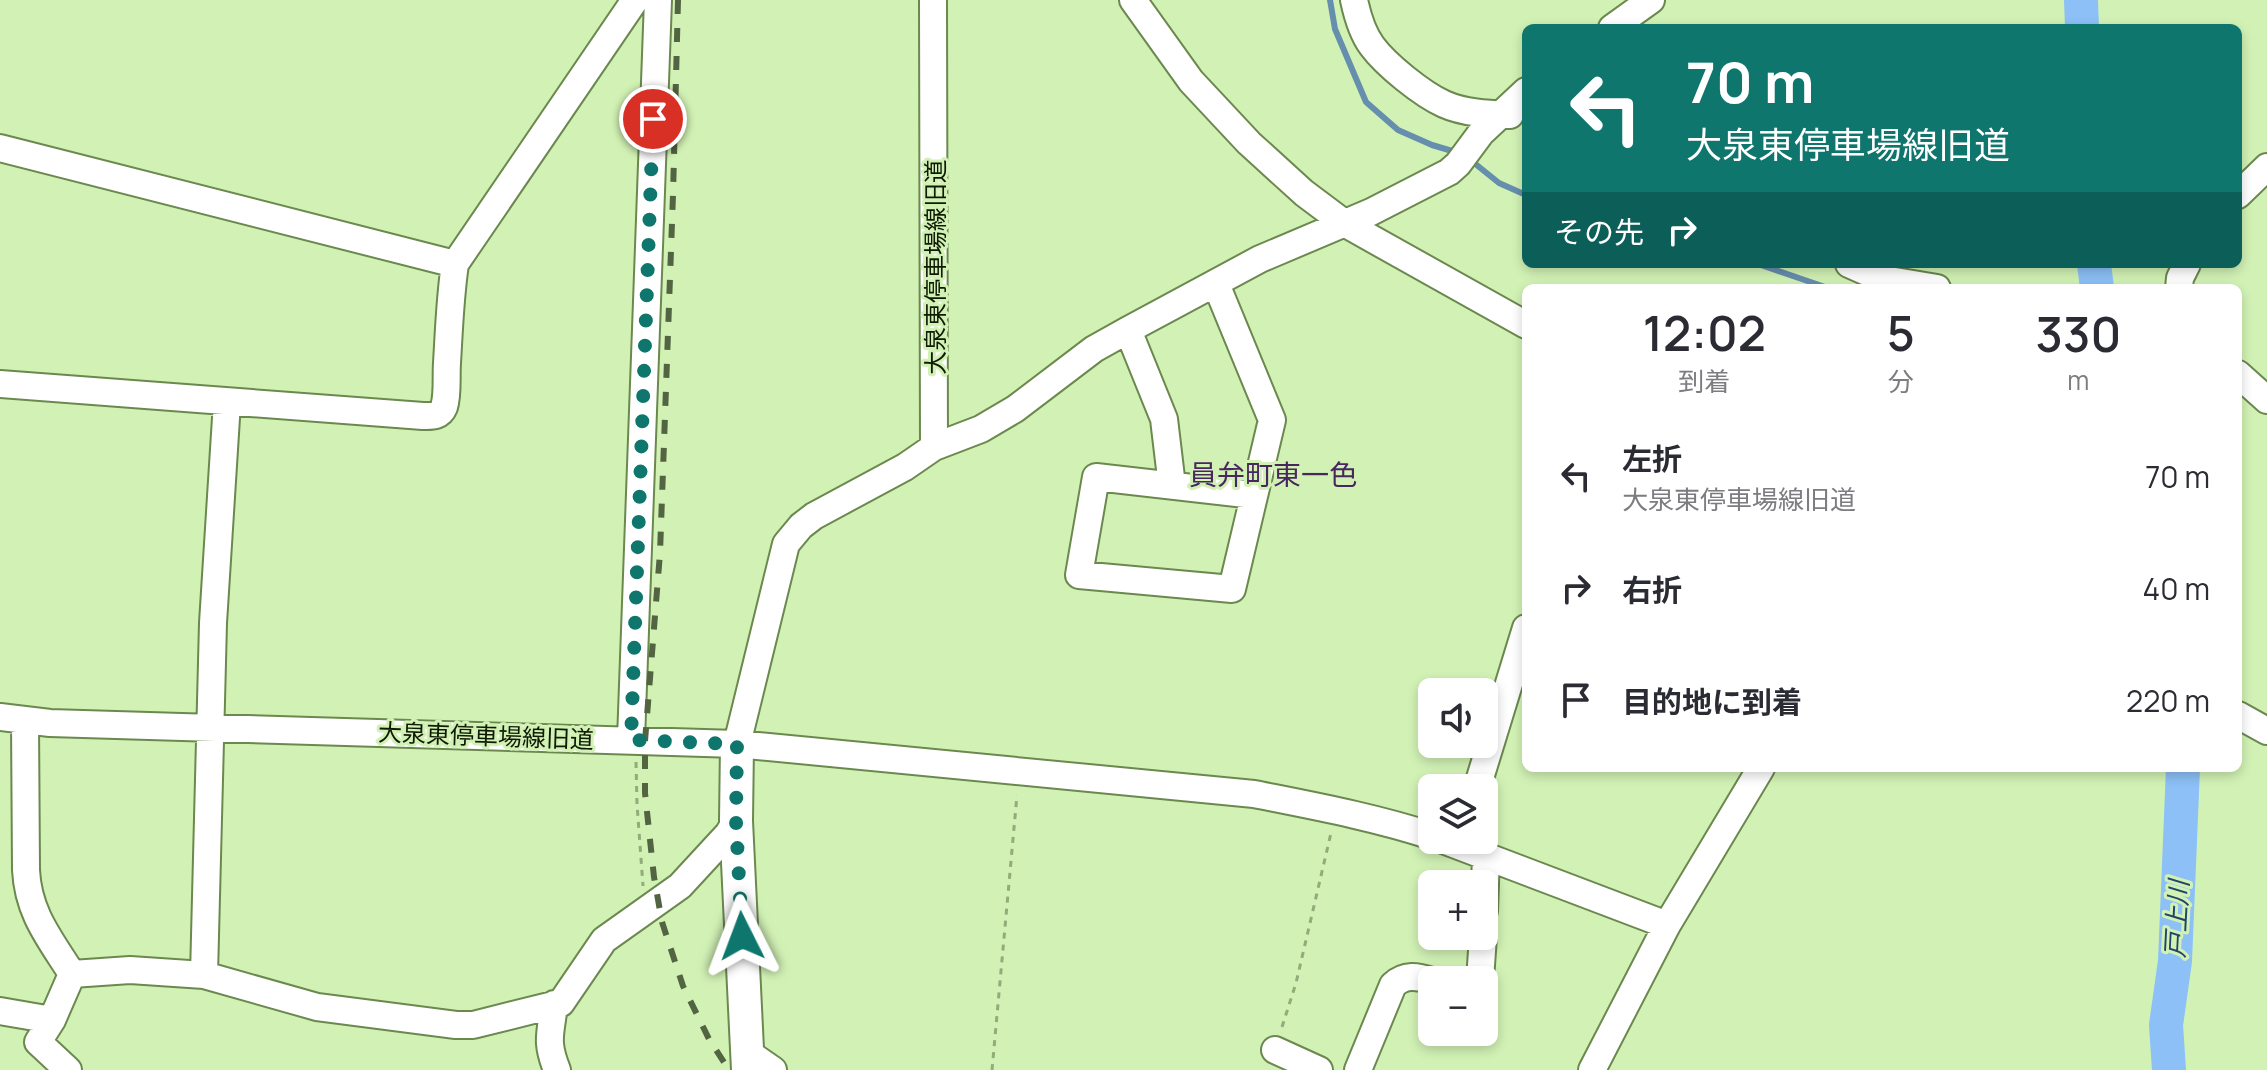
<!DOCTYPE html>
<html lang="ja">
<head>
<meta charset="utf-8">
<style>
  :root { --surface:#fff; --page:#f7f7f7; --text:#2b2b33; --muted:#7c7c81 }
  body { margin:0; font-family:Manrope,"Noto Sans JP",sans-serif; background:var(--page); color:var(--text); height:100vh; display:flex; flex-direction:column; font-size:30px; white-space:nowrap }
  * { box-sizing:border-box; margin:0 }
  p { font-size:26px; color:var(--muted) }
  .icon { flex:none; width:44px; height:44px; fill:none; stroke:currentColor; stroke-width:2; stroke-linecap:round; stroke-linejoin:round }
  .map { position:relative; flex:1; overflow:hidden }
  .sheet { position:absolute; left:1522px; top:284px; width:720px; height:488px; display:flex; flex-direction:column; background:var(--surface); border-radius:12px; box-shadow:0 4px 12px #0003 }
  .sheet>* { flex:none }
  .guide { position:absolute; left:1522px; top:24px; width:720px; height:244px; border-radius:12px; box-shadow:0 4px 12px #0003; background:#0f766e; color:#fff; overflow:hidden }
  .controls { position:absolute; left:1418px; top:678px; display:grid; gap:16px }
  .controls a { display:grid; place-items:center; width:80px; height:80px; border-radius:12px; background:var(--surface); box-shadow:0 4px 12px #0003; font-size:40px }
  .pin { position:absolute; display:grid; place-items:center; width:68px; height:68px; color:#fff; margin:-34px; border:4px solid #fff; border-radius:50%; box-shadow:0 2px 8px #0007 }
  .me { position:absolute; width:88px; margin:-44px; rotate:357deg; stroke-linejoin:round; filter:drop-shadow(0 0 6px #0008) }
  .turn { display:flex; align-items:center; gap:28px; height:168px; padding:0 32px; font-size:36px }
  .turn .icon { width:104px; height:104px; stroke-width:2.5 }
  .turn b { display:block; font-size:56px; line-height:68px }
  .then { display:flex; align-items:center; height:76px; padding:0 32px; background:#0003; gap:16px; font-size:30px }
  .eta { display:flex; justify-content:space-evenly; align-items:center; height:136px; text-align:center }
  .eta b { font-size:48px; font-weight:600; line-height:56px }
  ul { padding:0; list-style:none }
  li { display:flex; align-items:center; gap:24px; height:112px; padding:0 32px }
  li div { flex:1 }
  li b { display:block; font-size:30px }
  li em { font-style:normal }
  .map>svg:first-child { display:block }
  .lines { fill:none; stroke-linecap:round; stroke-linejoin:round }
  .stream { stroke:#668ead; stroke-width:6 }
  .river { stroke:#8cc0f6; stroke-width:34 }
  .minor-casing { stroke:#6b884f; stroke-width:30 }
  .major-casing { stroke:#6b884f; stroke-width:36 }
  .path { stroke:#92ab7b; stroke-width:3; stroke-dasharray:6 6; stroke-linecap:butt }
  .minor { stroke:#fff; stroke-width:26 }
  .major { stroke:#fff; stroke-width:32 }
  .rail { stroke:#526441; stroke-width:6; stroke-dasharray:14 14; stroke-linecap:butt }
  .route { stroke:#0f766e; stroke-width:14; stroke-dasharray:0 25.2 }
  .labels { text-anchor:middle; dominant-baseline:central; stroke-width:6; stroke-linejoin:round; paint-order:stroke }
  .street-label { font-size:24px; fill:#0f1904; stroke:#d2f2b5 }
  .water-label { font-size:26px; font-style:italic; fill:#21456a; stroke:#d2f2b5 }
  .quarter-label { font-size:28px; fill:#48265e; stroke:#d2f2b5 }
</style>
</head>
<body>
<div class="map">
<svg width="2267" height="1070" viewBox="0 0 2267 1070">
  <rect width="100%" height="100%" fill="#d2f2b5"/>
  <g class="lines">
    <path class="stream" d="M1330,0L1335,29L1366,102L1398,130L1432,145L1459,153
      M1468,158L1499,183L1526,195
      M1758,264L1828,288"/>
    <path class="river" d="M2081,0L2082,28
      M2094,264L2097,288
      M2169,1070L2166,1025L2175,961L2183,768"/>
    <defs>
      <path id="minor" d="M933,0L934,447
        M1133,0L1191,81L1249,143L1304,193L1344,223L1526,325
        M1354,0C1357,14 1363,34 1372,46C1386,65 1422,94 1444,104C1464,113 1488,114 1510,115
        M1612,28L1651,0
        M0,148L455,264
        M2238,195L2267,167
        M1849,264L1883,279L1937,288
        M1216,284L1272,420L1232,589L1079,575L1096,477L1254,495
        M2179,288L2180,278L2187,264
        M1128,330L1164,419L1172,486
        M2238,374L2267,400
        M0,384L423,416C431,416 440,417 444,407C448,395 446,377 447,363C449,330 450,297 455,264L635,0
        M2238,715L2267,731
        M0,717L50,723L737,744L1254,794C1314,806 1374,817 1432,836
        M25,721L26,870C28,913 50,939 72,974
        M631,740L658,0
        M737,744L786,544L801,526L814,516L905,467L934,447L981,429L1015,409L1094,349L1128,330L1260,259L1371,212L1449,172L1458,164L1481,133L1526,91
        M1477,788L1526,628
        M1443,840L1667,925
        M1484,911L1486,856
        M72,974L130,970L204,975L317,1007L456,1025H473L561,1003L604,940L680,886L728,834L736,821
        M204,975L213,623L227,402
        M1480,980L1483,936
        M554,1004C551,1034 545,1040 557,1070
        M0,1011L52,1020
        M1275,1050L1319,1070
        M747,1052L773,1070
        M68,1070L38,1042L52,1020L72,974
        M1358,1070L1393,985C1405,974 1417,976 1432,981
        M1592,1070L1667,925L1761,768"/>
      <path id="major" d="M737,744L736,821L748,1070"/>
    </defs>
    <use href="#minor" class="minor-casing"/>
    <use href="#major" class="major-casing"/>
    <path class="path" d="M636,762L637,804L643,886
      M1282,1027L1296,983L1331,833
      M992,1070L1017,795"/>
    <use href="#minor" class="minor"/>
    <use href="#major" class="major"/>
    <path class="rail" d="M678,0L673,195L660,553L645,741V793L654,877L662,922L683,986L709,1039L729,1070"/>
  </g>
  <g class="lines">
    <path class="route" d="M653,119L631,740L737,744L736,821L742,936"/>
  </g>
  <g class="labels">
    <g class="street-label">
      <text transform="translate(934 267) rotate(-90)">大泉東停車場線旧道</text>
      <text transform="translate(486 735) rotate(2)">大泉東停車場線旧道</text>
    </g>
    <g class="water-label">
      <text transform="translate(2176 919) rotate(-87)">戸上川</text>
    </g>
    <g class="quarter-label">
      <text x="1273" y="474">員弁町東一色</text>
    </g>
  </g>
</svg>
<div class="controls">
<a><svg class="icon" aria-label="sound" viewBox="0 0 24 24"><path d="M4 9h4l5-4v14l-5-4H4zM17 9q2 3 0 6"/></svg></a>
<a><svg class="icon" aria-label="layers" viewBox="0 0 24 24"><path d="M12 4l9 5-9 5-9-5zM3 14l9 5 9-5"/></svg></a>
<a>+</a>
<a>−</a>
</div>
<div class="pin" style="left:653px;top:119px;background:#d93025"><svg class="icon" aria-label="arrive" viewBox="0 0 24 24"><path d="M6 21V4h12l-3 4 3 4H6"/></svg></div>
<svg class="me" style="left:742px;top:936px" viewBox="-20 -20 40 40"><path d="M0-17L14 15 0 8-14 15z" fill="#0f766e" stroke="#fff" stroke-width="4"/></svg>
<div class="guide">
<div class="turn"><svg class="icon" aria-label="left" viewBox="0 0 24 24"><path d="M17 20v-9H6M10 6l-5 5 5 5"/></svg><div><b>70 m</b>大泉東停車場線旧道</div></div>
<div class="then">その先<svg class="icon" aria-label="right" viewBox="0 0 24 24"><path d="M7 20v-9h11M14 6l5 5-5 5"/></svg></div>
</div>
<section class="sheet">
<div class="eta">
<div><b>12:02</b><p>到着</p></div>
<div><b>5</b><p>分</p></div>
<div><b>330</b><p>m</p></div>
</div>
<ul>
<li><svg class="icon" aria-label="left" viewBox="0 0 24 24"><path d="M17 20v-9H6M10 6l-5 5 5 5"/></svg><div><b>左折</b><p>大泉東停車場線旧道</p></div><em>70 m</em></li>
<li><svg class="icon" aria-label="right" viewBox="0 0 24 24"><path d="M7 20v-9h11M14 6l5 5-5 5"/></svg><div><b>右折</b></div><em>40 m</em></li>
<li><svg class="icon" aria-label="arrive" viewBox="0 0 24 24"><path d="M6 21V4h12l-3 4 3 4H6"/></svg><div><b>目的地に到着</b></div><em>220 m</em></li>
</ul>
</section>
</div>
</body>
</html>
